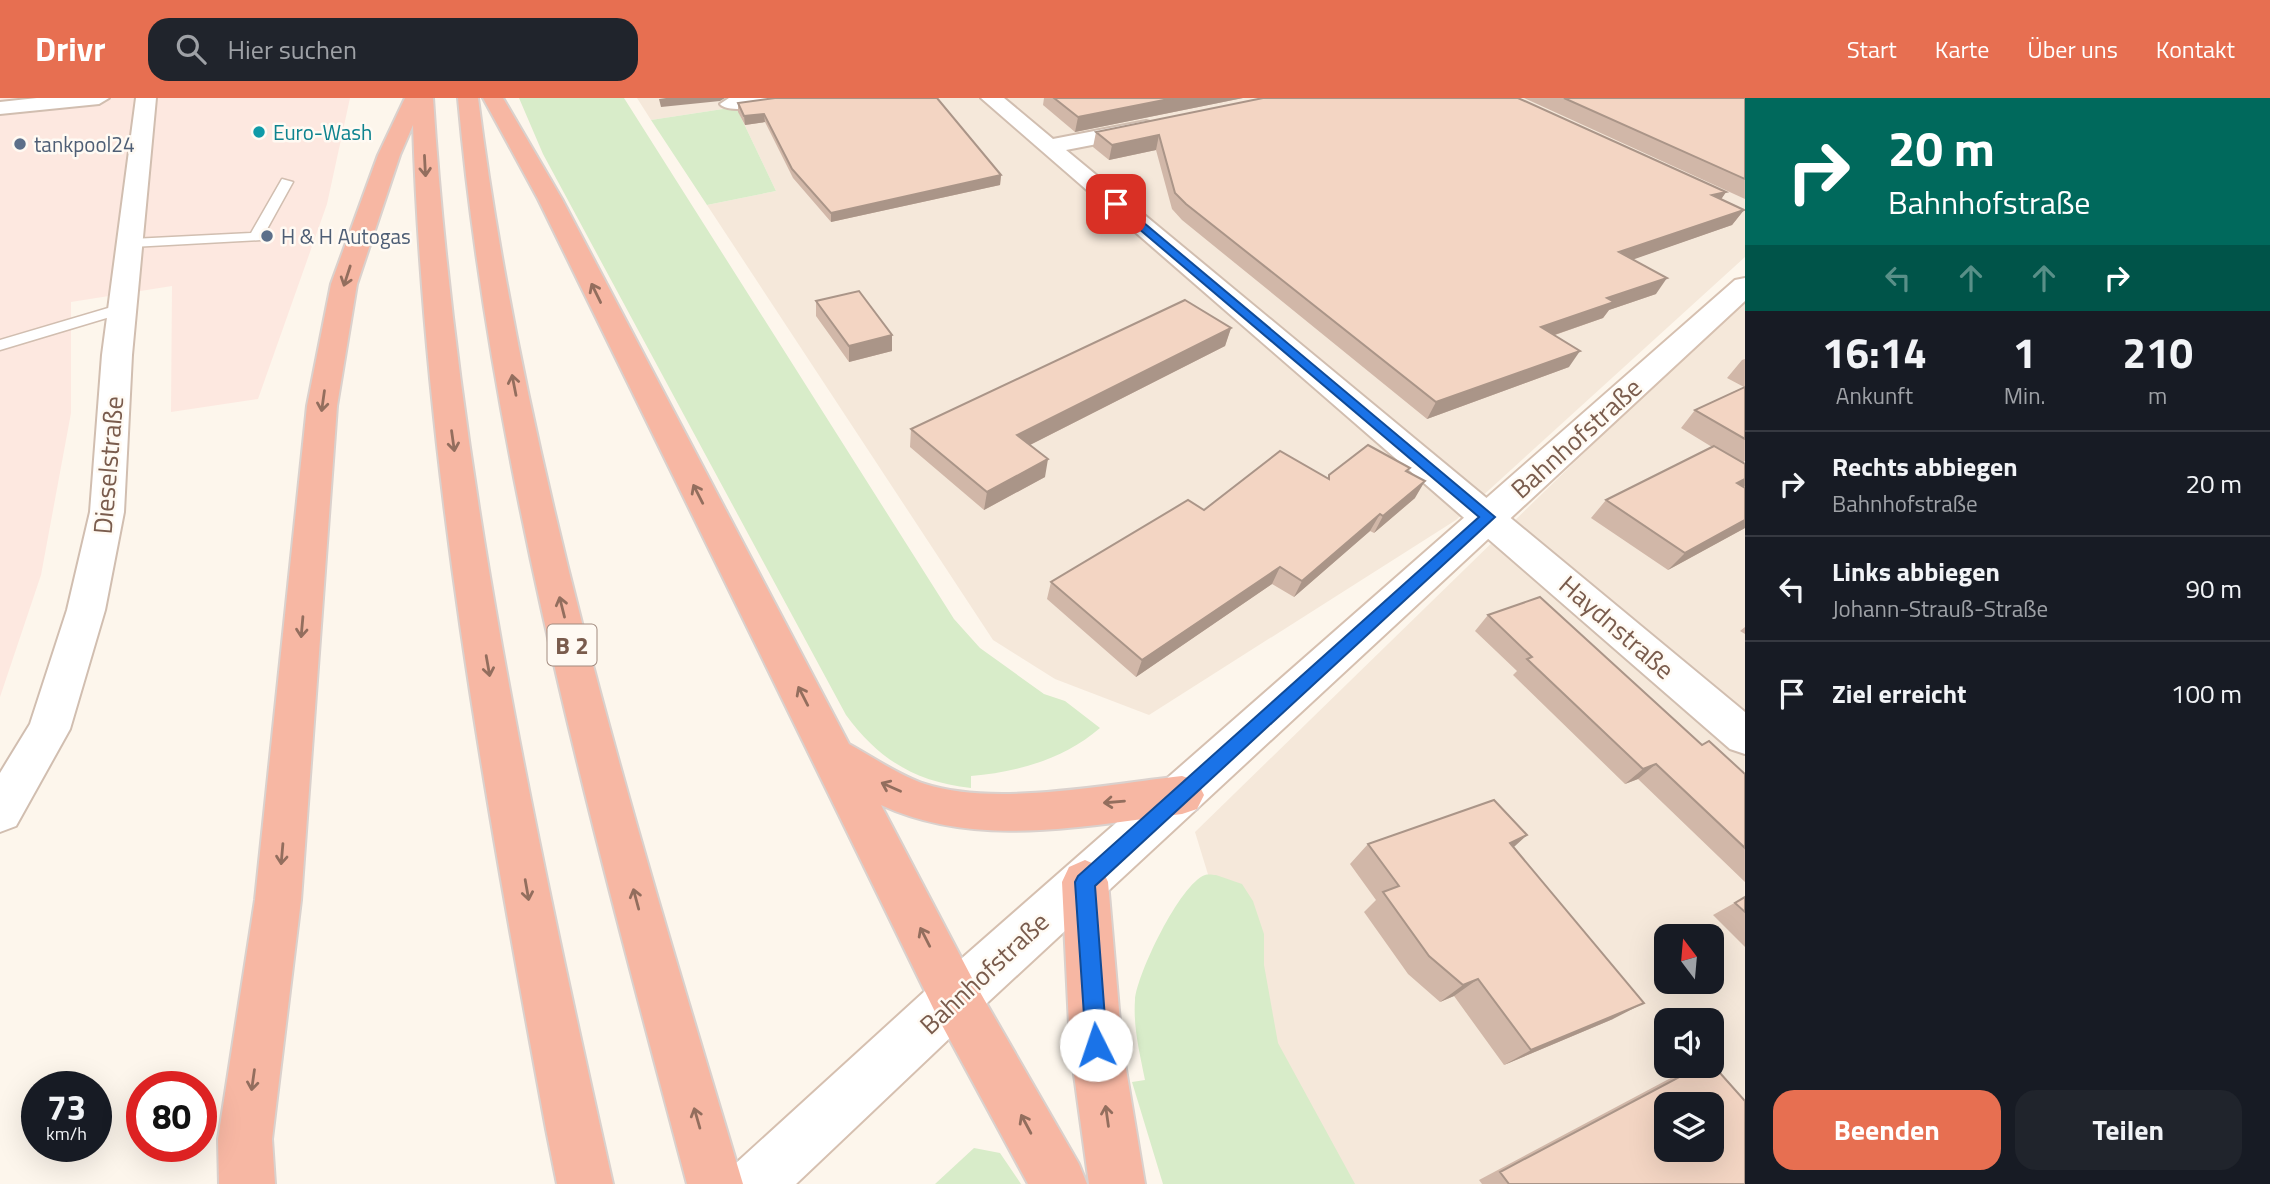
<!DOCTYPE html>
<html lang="de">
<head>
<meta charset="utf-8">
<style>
  :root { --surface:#171b24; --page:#20242c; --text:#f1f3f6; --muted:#9ea1a6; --line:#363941; --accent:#e76f51 }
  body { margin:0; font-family:"Titillium Web",sans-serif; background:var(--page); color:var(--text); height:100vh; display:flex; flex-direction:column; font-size:26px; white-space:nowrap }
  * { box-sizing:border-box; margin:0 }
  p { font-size:23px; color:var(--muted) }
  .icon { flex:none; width:38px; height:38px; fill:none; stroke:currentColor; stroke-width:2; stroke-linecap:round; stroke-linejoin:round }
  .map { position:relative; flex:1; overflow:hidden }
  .drawer { display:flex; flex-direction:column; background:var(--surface); width:525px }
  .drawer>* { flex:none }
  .banner { background:#00695c; color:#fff; overflow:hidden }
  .needle { width:46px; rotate:344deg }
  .fabs { position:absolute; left:1654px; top:826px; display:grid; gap:14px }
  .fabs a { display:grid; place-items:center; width:70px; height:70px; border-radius:14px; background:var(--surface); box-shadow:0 7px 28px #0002; font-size:35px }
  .speed { position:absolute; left:21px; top:973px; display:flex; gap:14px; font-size:35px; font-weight:700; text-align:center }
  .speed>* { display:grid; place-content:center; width:91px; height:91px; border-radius:50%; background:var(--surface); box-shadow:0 7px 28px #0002; line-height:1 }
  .speed small { font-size:18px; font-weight:400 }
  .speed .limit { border:10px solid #d22; background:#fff; color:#111 }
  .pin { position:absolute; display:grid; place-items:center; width:60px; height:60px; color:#fff; margin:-30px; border-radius:14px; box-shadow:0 4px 10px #0006 }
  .me { position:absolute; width:77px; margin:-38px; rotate:356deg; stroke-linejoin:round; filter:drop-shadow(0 0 5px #0008) }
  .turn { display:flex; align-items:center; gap:24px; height:147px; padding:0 28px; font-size:32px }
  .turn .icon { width:91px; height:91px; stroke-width:2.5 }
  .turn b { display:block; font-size:49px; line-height:60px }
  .lanes { display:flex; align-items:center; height:66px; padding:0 28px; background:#0003; justify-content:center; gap:35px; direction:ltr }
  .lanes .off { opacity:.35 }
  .eta { display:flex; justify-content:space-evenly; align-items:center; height:119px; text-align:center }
  .eta b { font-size:42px; font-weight:700; line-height:49px }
  .cta { display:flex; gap:14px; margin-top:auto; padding:14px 28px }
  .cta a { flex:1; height:80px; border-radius:21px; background:var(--accent); color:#fff; font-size:28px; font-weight:700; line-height:80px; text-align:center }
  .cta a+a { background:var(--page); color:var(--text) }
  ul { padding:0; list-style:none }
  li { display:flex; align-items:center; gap:21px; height:105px; padding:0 28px; border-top:2px solid var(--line) }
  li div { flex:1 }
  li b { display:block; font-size:26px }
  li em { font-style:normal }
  header { display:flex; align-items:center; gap:42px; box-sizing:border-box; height:98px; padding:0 35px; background:var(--accent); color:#fff }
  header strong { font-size:33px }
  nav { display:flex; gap:38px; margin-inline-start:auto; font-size:24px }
  .search { width:490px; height:63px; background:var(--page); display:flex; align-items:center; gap:18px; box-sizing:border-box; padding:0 24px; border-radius:21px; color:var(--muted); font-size:26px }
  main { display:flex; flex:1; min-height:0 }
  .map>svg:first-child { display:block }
  .residential { fill:#f5e8da; fill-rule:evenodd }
  .commercial { fill:#fde8e0 }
  .green { fill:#d8ecc9 }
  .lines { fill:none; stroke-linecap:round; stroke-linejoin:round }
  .lane-casing { stroke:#d1beb0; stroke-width:3 }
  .street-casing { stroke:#d1beb0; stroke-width:4 }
  .secondary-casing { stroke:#d6c0b0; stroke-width:4 }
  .highway-casing { stroke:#dad1cd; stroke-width:4 }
  .lane { fill:#fff; fill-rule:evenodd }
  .street { fill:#fff; fill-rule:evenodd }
  .secondary { fill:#fff; fill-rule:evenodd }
  .highway { fill:#f7b7a3; fill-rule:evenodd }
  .wall { fill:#d1b7a8 }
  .shaded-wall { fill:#aa9588 }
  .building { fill:#f3d5c3; stroke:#aa9588; stroke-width:2; fill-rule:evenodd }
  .oneway { stroke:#936e5e }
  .route { fill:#1a73e8; stroke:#114b97; stroke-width:2 }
  .culture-dot { fill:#0f9aa8; stroke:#fffaf3; stroke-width:2.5 }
  .service-dot { fill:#5c6f8a; stroke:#fffaf3; stroke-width:2.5 }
  .labels { text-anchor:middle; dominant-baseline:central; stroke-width:5; stroke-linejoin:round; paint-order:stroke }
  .far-culture-label { font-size:21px; fill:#0d838f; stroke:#fffaf3; text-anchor:start }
  .far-service-label { font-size:21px; fill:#4e5e75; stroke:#fffaf3; text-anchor:start }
  .shield { fill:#fffaf3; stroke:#a28b7f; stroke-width:2 }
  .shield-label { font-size:24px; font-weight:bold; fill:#7a5c4d }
  .street-label { font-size:26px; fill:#7a5c4d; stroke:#fffaf3 }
</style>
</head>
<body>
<header>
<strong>Drivr</strong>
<div class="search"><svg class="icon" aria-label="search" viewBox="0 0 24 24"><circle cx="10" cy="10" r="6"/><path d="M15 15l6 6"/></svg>Hier suchen</div>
<nav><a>Start</a><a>Karte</a><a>Über uns</a><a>Kontakt</a></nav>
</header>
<main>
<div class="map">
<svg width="1745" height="1086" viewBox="0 0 1745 1086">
  <rect width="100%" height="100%" fill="#fdf6ec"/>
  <path class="residential" d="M637,0H1745V159L1456,422L1149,617L1055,581L993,542L707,107L776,93L736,9L651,22Z
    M1745,198V1086H1303L1195,734ZM1666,838H1712V884H1666ZM1666,922H1712V968H1666ZM1666,1006H1712V1052H1666Z"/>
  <path class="commercial" d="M0,0H350L327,106L258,301L171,314L172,188L71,204V315L41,477L0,599Z"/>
  <path class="green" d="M519,0H624L954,521L980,550L1044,596L1065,603L1100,630C1064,661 1018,674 971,678V690C916,684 879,662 846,617L543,56Z
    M736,9L776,93L707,107L651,22Z
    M1216,777L1242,786L1253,803L1264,836V867L1278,945L1355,1086H1163L1132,984L1145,982C1140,956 1133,930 1135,902C1137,876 1180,786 1205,777C1209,776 1213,777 1216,777Z
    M974,1050L1000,1055L1021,1086H935Z"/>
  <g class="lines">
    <defs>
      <path id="lane" d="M282,81L293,84L261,142L132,149L125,145L132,141L251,135Z
        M125,205L130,207V213L0,252V242Z"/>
      <path id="street" d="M37,0H109L99,6L0,16V4Z
        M136,0H156L132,257L124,414L105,512L70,631L16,728L0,734V675L30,626L67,512L90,414L102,257Z
        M729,0H786C779,10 727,16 720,6Z
        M981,0H1004L1053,41L1146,23L1154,25L1157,30L1154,35L1066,52L1745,614V656L1730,651Z"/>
      <path id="secondary" d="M1745,180V203L973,918L796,1086H727L735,1066L937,882L1735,182Z"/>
      <path id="highway" d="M405,0H433C456,366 533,728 613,1086H557L546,1031C485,700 424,364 413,27L400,57L357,186L337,308L301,802L272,1041L275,1086H219L218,1041L255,802L307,308L331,186L378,57Z
        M458,0H478C524,367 637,733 743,1086H687C593,732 491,365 458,0Z
        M483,0H503L562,101L849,646C873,659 898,677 925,686C995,709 1109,686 1182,678L1197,683L1204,697L1197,711L1182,716C1082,728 976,751 881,707L973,882L1079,1066L1087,1086H1028L937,918L538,101Z
        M1085,762L1101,769L1108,784L1122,947L1145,1086H1089L1070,947L1062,784L1069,769Z"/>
    </defs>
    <use href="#lane" class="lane-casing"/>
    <use href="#street" class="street-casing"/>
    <use href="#secondary" class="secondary-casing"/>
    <use href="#highway" class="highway-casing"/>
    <use href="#lane" class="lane"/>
    <use href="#street" class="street"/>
    <use href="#secondary" class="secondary"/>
    <use href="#highway" class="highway"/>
  </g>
  <path class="wall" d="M1044,0H1243L1075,34L1043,7Z
    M1263,0L1726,94L1721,101L1744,112L1732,127L1633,161L1656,196L1609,212L1603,220L1555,237L1569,269L1427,321L1182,122L1172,111L1156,52L1109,62L1093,49L1096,34Z
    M1524,0H1745V101Z
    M738,5L1001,77L1000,87L831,124L793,80L765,24L745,27L738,14Z
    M816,203L892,253L849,264L816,218Z
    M1231,230L1225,248L1030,347L1045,379L984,412L910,349L911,331Z
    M1745,261V363L1742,365L1745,388L1744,389L1745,390V430L1668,472L1591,420L1606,402L1712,349L1681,330L1695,312L1744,289L1727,280L1742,262Z
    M1410,370L1408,374L1415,400L1374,435L1370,433L1294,499L1272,486L1136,579L1047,501L1051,484L1204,412L1328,380L1329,377Z
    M1488,517L1702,647L1745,676V784L1638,681L1625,686L1513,577L1517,573L1475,533Z
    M1745,529V536L1740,533Z
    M1527,737L1513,749L1613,921L1504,967L1454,898L1440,904L1408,876L1364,814L1376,802L1350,766L1368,746Z
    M1745,799V849L1713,817Z
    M1698,968H1712L1745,1086H1482L1479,1082L1682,974Z"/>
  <path class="shaded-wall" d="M666,0H725L720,3L661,9L659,1Z
    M1174,0H1243L1075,34L1078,19Z
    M764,16L765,24L745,27L744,18Z
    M1159,37L1156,52L1109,62L1112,47Z
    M1001,77L1000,87L831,124V115Z
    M1726,94L1716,109L1712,97Z
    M1744,112L1732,127L1609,170L1619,154Z
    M1667,180L1656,196L1609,212L1603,220L1531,245L1541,229L1607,200Z
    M1231,230L1225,248L1014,355L1017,337Z
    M892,237V253L849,264V248Z
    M1580,253L1569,269L1427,321L1436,304Z
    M1048,361L1045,379L984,412L987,394Z
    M1745,381V388L1741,392L1737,385Z
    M1425,383L1415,400L1374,435L1383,418Z
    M1380,416L1370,433L1294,499L1302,483Z
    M1745,422V430L1668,472L1685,455Z
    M1280,469L1272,486L1136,579L1142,562Z
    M1656,666L1638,681L1625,686L1643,671Z
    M1527,737L1504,758L1510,745Z
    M1478,881L1454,898L1440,904L1463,887Z
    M1644,905L1613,921L1504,967L1531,952Z"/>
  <path class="building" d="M775,0H937L1001,77L831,115L792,71L764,16L744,18L738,5Z
    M1054,0H1174L1078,19Z
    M1263,0H1518L1726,94L1712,97L1744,112L1619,154L1667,180L1607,200L1614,204L1541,229L1580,253L1436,304L1186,106L1175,95L1159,37L1112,47L1096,34Z
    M1564,0H1745V81Z
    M859,193L892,237L849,248L816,203Z
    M1185,202L1231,230L1017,337L1048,361L987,394L911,331Z
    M1745,289V341L1695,312Z
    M1368,347L1410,370L1406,373L1425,383L1383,418L1380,416L1302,483L1280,469L1142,562L1051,484L1188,402L1204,412L1280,353L1329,381V377Z
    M1714,348L1745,366V381L1737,385L1745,390V422L1685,455L1606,402Z
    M1540,499L1702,647L1709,643L1745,676V750L1656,666L1643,671L1527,561L1532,559L1488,517Z
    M1494,702L1527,737L1510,745L1644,905L1531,952L1478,881L1463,887L1429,858L1383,794L1399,788L1368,746Z
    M1745,799V814L1735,805Z
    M1712,966L1745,1003V1086H1509L1500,1074L1700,968H1712ZM1666,1006H1712V1052H1666Z"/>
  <defs><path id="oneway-shaft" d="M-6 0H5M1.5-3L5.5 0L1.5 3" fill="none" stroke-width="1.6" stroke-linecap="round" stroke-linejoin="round" transform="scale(1.75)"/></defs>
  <g class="oneway">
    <use href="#oneway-shaft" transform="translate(425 68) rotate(87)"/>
    <use href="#oneway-shaft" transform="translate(347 178) rotate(108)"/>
    <use href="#oneway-shaft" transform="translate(596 195) rotate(-116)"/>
    <use href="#oneway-shaft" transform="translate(514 287) rotate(-101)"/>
    <use href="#oneway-shaft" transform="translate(323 303) rotate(98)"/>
    <use href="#oneway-shaft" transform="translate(453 343) rotate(82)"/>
    <use href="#oneway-shaft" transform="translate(698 396) rotate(-117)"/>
    <use href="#oneway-shaft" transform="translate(562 509) rotate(-104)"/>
    <use href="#oneway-shaft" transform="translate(302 529) rotate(95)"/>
    <use href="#oneway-shaft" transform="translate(488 568) rotate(80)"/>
    <use href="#oneway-shaft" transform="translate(803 598) rotate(-117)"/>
    <use href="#oneway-shaft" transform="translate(891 689) rotate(-156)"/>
    <use href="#oneway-shaft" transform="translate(1114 704) rotate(175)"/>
    <use href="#oneway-shaft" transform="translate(282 756) rotate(95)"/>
    <use href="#oneway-shaft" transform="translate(527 792) rotate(80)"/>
    <use href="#oneway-shaft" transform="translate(636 801) rotate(-105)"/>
    <use href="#oneway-shaft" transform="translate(925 839) rotate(-117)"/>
    <use href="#oneway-shaft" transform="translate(253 982) rotate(98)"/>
    <use href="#oneway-shaft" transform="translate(1107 1018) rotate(-98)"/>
    <use href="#oneway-shaft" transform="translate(697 1020) rotate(-106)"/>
    <use href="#oneway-shaft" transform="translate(1026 1026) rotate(-118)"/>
  </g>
  <path class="route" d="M1112,104H1119L1495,419L1095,788L1107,947L1104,954L1096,958L1089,954L1086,947L1075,784L1078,778L1479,419L1112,108Z"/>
  <circle class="culture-dot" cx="259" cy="34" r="7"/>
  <g class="service-dot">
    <circle cx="20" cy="46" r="7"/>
    <circle cx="267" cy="138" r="7"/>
  </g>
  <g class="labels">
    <g class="far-culture-label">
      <text x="273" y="34">Euro-Wash</text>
    </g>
    <g class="far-service-label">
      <text x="34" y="46">tankpool24</text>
      <text x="281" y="138">H &amp; H Autogas</text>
    </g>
    <rect class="shield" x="547.5" y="526.5" width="49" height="41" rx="5"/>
    <g class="shield-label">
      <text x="572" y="547">B 2</text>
    </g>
    <g class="street-label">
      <text transform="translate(1576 340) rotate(-42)">Bahnhofstraße</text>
      <text transform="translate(108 367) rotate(-85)">Dieselstraße</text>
      <text transform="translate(1617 529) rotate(41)">Haydnstraße</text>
      <text transform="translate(984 875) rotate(-43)">Bahnhofstraße</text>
    </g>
  </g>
</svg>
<div class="fabs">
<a><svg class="needle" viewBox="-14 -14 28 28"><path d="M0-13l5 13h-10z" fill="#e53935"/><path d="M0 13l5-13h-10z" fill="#9ea1a6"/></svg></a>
<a><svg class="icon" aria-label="sound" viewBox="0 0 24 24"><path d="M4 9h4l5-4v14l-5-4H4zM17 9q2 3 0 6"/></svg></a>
<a><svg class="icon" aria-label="layers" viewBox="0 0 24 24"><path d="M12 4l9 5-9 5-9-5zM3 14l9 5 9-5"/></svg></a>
</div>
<div class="speed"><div>73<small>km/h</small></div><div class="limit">80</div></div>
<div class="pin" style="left:1116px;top:106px;background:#d93025"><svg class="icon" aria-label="arrive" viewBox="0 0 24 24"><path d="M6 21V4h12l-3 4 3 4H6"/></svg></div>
<svg class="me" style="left:1096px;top:947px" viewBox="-20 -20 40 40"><circle r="19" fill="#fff"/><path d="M0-13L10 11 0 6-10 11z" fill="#1a73e8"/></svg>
</div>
<section class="drawer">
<div class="banner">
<div class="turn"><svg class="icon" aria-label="right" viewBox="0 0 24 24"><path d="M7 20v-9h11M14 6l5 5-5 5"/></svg><div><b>20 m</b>Bahnhofstraße</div></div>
<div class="lanes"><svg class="icon off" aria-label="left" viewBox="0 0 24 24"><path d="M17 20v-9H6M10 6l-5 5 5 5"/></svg><svg class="icon off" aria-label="ahead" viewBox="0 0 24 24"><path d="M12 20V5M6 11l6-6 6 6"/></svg><svg class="icon off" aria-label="ahead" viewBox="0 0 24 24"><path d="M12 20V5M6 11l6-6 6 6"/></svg><svg class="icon" aria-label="right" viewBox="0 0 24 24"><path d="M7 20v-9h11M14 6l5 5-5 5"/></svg></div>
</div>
<div class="eta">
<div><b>16:14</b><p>Ankunft</p></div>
<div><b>1</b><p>Min.</p></div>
<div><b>210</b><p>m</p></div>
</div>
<ul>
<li><svg class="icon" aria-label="right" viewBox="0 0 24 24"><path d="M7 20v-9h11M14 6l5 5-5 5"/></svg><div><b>Rechts abbiegen</b><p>Bahnhofstraße</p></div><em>20 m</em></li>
<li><svg class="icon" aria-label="left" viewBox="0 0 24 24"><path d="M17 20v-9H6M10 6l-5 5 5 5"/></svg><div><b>Links abbiegen</b><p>Johann-Strauß-Straße</p></div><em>90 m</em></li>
<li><svg class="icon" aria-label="arrive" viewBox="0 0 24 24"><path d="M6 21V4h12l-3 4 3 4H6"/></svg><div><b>Ziel erreicht</b></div><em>100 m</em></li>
</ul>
<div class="cta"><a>Beenden</a><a>Teilen</a></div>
</section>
</main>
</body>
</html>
